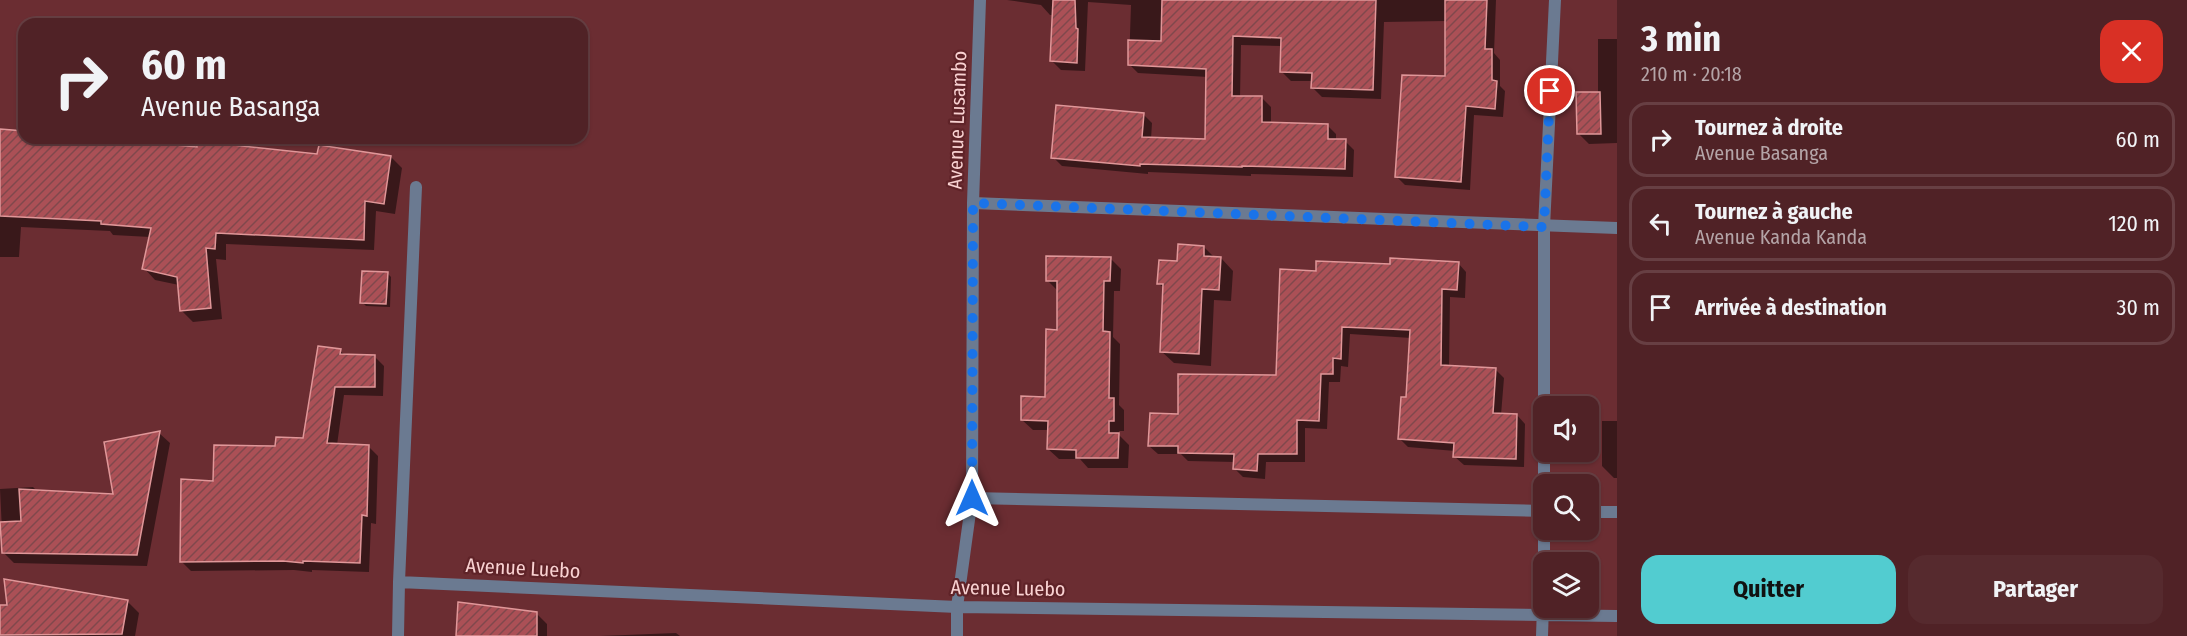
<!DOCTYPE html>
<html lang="fr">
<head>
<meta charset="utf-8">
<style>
  :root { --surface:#502226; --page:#562a2e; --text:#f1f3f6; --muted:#b4a4a7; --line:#673f43; --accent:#52ccd0 }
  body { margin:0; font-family:"Fira Sans Condensed",sans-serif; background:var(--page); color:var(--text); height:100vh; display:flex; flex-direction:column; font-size:22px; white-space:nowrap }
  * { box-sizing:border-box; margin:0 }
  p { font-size:20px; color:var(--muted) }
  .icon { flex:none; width:33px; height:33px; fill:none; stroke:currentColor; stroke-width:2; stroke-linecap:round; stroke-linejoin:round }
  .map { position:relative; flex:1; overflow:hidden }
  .side { display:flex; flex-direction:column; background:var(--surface); width:570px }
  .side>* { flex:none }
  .guide { position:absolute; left:18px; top:18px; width:570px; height:126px; border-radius:18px; box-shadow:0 2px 4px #0004,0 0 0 2px var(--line); background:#502226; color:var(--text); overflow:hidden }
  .controls { position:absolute; left:1533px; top:396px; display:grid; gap:12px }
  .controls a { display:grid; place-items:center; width:66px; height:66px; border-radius:12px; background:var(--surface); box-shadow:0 2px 4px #0004,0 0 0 2px var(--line); font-size:30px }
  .pin { position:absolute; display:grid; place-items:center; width:51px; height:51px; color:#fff; margin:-26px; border:3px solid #fff; border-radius:50%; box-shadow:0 2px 6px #0007 }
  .me { position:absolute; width:66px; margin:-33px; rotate:0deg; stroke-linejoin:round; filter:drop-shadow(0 0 4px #0008) }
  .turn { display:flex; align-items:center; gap:21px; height:126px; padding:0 24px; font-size:27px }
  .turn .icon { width:78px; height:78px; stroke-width:2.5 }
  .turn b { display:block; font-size:42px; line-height:51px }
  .round { display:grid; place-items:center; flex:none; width:63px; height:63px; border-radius:18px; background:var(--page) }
  .summary { display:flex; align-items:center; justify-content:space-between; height:102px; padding:0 24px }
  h1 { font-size:36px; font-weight:700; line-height:45px }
  .button { display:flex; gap:12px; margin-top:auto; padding:12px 24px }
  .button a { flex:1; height:69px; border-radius:18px; background:var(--accent); color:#111; font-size:24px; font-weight:700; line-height:69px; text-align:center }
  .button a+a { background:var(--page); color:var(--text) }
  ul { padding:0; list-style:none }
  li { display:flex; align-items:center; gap:18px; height:75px; margin:0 12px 9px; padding:0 12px; border:3px solid var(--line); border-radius:18px }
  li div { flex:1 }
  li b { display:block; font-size:22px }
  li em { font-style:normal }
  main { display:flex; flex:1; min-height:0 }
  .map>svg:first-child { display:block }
  .shadow { fill:#0007 }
  .building { fill:url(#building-hatch); stroke:#e09799; stroke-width:1.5 }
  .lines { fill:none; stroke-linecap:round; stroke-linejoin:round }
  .minor { stroke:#6b7a91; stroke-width:12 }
  .route { stroke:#1a73e8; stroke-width:10; stroke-dasharray:0 18 }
  .labels { text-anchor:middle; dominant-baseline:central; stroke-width:4.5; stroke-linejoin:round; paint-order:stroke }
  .street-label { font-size:20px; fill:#f9d2d2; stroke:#5f2328 }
</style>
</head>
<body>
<main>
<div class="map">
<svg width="1617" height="636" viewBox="0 0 1617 636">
  <defs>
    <pattern id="building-hatch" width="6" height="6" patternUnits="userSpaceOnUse" patternTransform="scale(1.5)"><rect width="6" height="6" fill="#ab5056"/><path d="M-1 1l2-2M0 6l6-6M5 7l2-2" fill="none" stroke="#80484c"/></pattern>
  </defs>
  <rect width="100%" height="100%" fill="#6b2d32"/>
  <path class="shadow" d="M1007,0H1496L1494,53L1500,60V86L1505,91L1503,117L1474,115L1470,190L1405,185L1396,176L1446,78V21L1384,22L1381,99L1322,97L1313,88V81H1291L1282,72V46L1241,45L1240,98H1262L1271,107V123L1327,125L1336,134V140L1345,141L1354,150L1353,177L1251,174V176L1148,172V174L1062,166L1053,157L1143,114L1152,123L1151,139L1206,140L1208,77L1138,73L1129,64L1131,5L1088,2L1085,71L1061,70L1052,61L1054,15H1050L1041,5Z
    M1598,39H1617V143L1589,144L1578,133L1598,94Z
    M0,131L24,133V138H79L198,149L319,156L391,157L402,168L395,214L376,211L374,250L226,244V260L216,259L222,319L193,322L181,310L179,285L155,280L144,268L150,237L113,235L110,231L21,227L19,257H0Z
    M1204,247L1215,258H1221L1233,271L1231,301L1214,300L1211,366L1174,363L1161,351L1165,289L1159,284L1178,262Z
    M1110,258L1121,269L1120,291H1114L1113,337L1120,344L1119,405L1124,410V431H1119V435L1129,445L1128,468H1088L1080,459H1059L1048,449L1049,430H1033L1022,420L1046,398L1058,331V291L1047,280Z
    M1458,263L1466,272L1465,298L1450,297L1449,367L1495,369L1504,378L1501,415H1517L1525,424L1524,467L1464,465L1455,457V451L1408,447L1399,438L1408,399L1411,338L1350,334L1348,367L1341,366L1340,382H1329L1327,429L1305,428V462H1266L1265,479L1243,477L1234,468L1235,462L1188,461L1181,454H1158L1149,446L1180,415L1277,376L1317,272L1391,265Z
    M387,273L391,277L390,307L366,306L362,302Z
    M340,351L345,355L375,357L384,366L383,396L344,395L337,445L368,446L378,456L376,524L371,523L369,572L312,570V572L294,570L191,571L181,561L215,482L276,447L304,440Z
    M1602,421H1617V478H1614L1602,466Z
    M159,433L170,443L147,566L14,563L3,552L0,489L33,487L37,491L114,496Z
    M6,580L128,602L139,613L135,636H0V607H8Z
    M536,613L547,624V636H457Z
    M676,633L680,636H600Z"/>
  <path class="building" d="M1053,0H1075L1076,28L1078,29L1077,63L1050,61Z
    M1162,0H1376L1373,90L1311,88L1312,73L1280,72L1281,38L1233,36L1232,96H1262V122L1328,124V139H1346L1345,169L1242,166V167L1140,164V166L1051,158L1056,105L1144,113L1142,137L1205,139L1206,69L1128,65V40L1161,41Z
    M1445,0H1487L1485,49H1492V80L1497,81L1495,109L1466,106L1461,182L1395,177L1402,75L1445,76Z
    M1576,92H1600L1601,134H1577Z
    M0,129L24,131V138H96L197,147V141L317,154L319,145L391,156L384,204L365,201L364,240L216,233L215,249L206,248L211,308L180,311L177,277L142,269L151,228L101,224V221L0,216Z
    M1178,244L1204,246V256L1221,257L1219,290L1202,289L1199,354L1160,352L1163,284H1157L1159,260L1177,261Z
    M1046,256L1111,257L1110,281H1104L1103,331L1110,332L1109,398H1114V421H1109V433H1119L1118,458H1076V450L1047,449L1048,421L1021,420V396L1045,397L1046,329L1057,330V281H1046Z
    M1390,258L1459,262L1457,290L1442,289L1441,365L1496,368L1493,413L1517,414L1516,459L1453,457L1454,443L1398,439L1401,397H1406L1410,330L1342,327L1341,359L1333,358V374H1321L1319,421L1297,420V454H1258L1257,471L1233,469L1234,454L1178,453V446H1148L1150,413L1178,414V374L1276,375L1280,269L1316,271V261L1390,264Z
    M362,271L388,272L386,304L360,303Z
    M318,346L341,349L340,354L375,355V387H335L327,443L369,445L367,516L362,515L360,563L303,561V563L283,561L180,562L181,479L213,481L214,445L275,446L276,437L303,438Z
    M160,431L137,555L2,553L0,522L21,521L19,489L113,494L104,442Z
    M4,579L128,600L122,634L0,635V605H7Z
    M458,602L537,612V636H456Z"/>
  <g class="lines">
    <path class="minor" d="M973,203L1617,228
      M1544,406V227L1555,0
      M1544,452V484
      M972,498L1544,511
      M1588,512H1617
      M1544,562V530
      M399,582L957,607L1617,616
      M398,636L399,582L416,187
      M957,636V607L972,498L973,203L980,0
      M1542,636L1544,577"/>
  </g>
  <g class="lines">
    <path class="route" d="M972,498L973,203L1544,227L1550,91"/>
  </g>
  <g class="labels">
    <g class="street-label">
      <text transform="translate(957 120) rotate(-88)">Avenue Lusambo</text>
      <text transform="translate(523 568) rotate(3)">Avenue Luebo</text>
      <text transform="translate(1008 588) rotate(1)">Avenue Luebo</text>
    </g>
  </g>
</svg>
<div class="controls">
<a><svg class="icon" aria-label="sound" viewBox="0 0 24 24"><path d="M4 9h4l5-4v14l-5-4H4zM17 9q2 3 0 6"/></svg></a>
<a><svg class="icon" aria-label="search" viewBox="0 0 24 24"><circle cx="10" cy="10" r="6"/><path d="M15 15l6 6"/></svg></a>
<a><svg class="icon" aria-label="layers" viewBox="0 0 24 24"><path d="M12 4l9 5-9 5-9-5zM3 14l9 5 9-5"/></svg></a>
</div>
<div class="pin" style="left:1550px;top:91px;background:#d93025"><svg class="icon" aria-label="arrive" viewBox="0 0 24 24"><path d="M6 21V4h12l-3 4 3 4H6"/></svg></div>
<svg class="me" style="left:972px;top:498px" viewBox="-20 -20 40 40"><path d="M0-17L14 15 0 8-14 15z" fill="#1a73e8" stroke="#fff" stroke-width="4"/></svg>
<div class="guide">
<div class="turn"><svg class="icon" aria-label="right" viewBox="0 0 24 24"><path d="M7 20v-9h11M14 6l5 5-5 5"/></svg><div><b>60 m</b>Avenue Basanga</div></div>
</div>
</div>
<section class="side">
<div class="summary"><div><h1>3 min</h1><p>210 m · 20:18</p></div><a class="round" style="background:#d93025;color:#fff"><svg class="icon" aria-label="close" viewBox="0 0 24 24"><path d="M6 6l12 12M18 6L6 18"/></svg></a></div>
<ul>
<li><svg class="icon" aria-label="right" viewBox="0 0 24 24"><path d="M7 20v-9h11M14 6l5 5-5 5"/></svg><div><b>Tournez à droite</b><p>Avenue Basanga</p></div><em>60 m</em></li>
<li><svg class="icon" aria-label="left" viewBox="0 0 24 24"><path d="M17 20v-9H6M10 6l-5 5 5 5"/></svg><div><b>Tournez à gauche</b><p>Avenue Kanda Kanda</p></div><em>120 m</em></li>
<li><svg class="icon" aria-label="arrive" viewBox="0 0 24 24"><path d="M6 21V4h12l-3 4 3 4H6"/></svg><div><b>Arrivée à destination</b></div><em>30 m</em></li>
</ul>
<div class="button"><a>Quitter</a><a>Partager</a></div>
</section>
</main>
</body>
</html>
